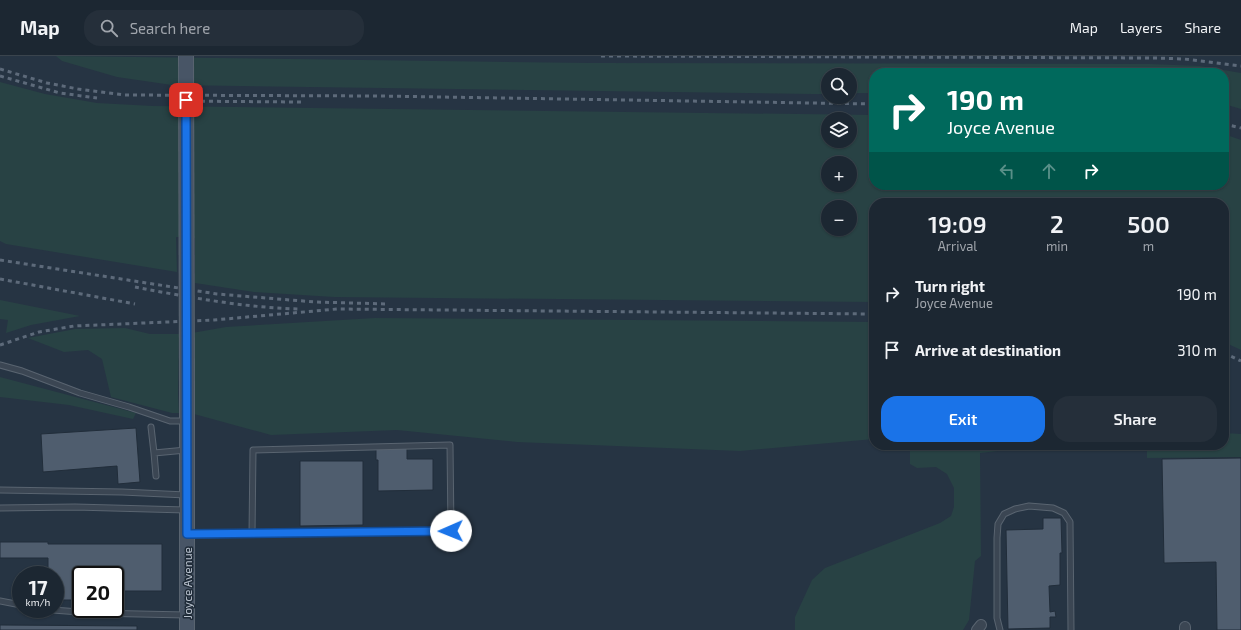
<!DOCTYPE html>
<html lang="en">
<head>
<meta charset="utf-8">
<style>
  :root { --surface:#1c2732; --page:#252f3a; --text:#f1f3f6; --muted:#a0a5ac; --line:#3a444d; --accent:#1a73e8 }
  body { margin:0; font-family:"Exo 2",sans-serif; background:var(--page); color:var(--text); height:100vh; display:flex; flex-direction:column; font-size:15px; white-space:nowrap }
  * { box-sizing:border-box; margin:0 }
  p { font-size:13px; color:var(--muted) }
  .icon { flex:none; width:22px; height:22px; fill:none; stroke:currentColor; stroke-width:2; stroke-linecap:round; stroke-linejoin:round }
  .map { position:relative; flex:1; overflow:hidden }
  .side { position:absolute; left:869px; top:142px; width:360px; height:252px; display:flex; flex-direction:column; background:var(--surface); border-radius:16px; box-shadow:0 1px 3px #0004,0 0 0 1px var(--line) }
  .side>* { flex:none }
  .hud { position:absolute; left:869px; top:12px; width:360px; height:122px; border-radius:16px; box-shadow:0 1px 3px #0004,0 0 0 1px var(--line); background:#00695c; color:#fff; overflow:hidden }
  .controls { position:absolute; left:821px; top:12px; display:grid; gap:8px }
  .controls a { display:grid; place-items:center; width:36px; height:36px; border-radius:50%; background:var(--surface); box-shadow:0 1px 3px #0004,0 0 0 1px var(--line); font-size:20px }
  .speed { position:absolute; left:12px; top:510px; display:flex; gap:8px; font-size:20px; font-weight:700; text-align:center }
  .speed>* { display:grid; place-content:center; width:52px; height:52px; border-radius:50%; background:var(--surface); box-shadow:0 1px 3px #0004,0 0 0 1px var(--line); line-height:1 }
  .speed small { font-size:10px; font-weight:400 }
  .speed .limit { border:2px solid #111; border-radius:6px; background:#fff; color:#111 }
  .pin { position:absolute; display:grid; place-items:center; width:34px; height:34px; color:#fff; margin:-17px; border-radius:8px; box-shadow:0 2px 6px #0006 }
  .me { position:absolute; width:44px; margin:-22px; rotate:269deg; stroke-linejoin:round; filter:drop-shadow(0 0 3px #0008) }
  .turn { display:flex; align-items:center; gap:14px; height:84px; padding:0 12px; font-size:18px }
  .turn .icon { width:52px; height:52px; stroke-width:2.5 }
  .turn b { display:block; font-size:28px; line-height:34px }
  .lanes { display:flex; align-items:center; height:38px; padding:0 12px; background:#0003; justify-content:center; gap:20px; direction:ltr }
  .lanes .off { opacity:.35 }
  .eta { display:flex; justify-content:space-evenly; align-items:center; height:68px; text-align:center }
  .eta b { font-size:24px; font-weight:600; line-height:28px }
  .cta { display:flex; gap:8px; margin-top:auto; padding:8px 12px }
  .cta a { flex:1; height:46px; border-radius:16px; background:var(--accent); color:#fff; font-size:16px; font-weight:600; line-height:46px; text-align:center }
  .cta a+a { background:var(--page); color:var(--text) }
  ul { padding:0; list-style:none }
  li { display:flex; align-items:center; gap:12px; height:56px; padding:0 12px }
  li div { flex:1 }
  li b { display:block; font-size:15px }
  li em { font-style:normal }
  header { display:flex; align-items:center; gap:24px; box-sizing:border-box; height:56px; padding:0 20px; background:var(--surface); border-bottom:1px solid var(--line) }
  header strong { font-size:19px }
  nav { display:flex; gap:22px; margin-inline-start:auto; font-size:14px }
  .search { width:280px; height:36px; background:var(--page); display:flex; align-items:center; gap:10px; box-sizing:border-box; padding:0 14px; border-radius:16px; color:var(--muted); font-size:15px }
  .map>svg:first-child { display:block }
  .green { fill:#284244; fill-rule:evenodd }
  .building { fill:#4f5d6e; stroke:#212d3a }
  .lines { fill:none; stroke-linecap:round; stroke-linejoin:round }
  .lane-casing { stroke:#596470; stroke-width:7 }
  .street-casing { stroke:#596470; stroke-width:12 }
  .secondary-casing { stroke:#596470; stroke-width:16 }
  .lane { stroke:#3b4653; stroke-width:5 }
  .street { stroke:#3b4653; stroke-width:10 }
  .secondary { stroke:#485566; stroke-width:14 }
  .rail { stroke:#5d6a7a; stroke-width:3; stroke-dasharray:4 4; stroke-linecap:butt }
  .secondary-bridge-casing { stroke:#596470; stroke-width:16; stroke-linecap:butt }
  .secondary-bridge { stroke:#485566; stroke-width:14 }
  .route-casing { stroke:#114b97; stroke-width:10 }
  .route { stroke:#1a73e8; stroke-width:7 }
  .labels { text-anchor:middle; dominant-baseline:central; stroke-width:3; stroke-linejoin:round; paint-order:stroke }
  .street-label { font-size:12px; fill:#b8c1cd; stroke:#1f2b38 }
</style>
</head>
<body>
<header>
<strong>Map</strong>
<div class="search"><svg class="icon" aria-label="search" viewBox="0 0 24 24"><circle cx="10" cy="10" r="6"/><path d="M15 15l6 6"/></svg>Search here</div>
<nav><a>Map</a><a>Layers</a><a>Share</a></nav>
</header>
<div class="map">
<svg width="1241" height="574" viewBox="0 0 1241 574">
  <rect width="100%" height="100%" fill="#263443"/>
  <path class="green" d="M56,0L591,7L1150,8L1200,10L1241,17V53L1224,48V17H874V37H850V19H828V38H813L172,29L117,21L62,5Z
    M0,26L45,38L97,47L153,50L874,59V129H1224V78L1241,84V294L1224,286V147H874V246L334,241L254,236L195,227V182L176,181L177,216L6,188L0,185ZM828,63H850V85H828ZM828,107H850V129H828ZM828,151H850V173H828Z
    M0,244L80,260L31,269L6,277L8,264L0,263Z
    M375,262L874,266V383L740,395L517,386L397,374L271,379L194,358L195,332L192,277L226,271Z
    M125,272L150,278H179L178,338L179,357H172L111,341L102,303L88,294L64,296L28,282L75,273Z
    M0,321L136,357L133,363L69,349L0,341Z
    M1224,377L1241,378V401L1147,402V389H1224Z
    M913,389H1135L1134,392H1026L980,397L981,500L975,505L969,564L963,574H795V561L812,524L825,512L940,467L951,460L954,451V432L947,418L936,411L917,412L910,408V395Z"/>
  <path class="building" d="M136,372L140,426L118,428L117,410L43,416L41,378Z
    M376,392H407V403H433V434L378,435V404H376Z
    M1241,402V574H1217L1216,506L1164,507L1162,403Z
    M300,405H363V469L300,470Z
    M1043,462H1061L1062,497H1060V529L1049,530L1050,556L1055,555L1056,561H1050V572L1008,573L1006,474L1043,473Z
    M0,486H48V488H162V535H115V519H81V544H55V519H48V502H0Z
    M0,569L137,570V574H0Z"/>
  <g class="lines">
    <defs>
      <path id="lane" d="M0,309L22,315L80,337L129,351L170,365H186
        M151,371L154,397
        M156,420L154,397L186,394
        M0,434L122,436L186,439
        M0,452L75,451L186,454
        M188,479L451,475L450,389L253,394L252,478
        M0,545L21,549
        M39,553L93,557L186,559
        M1000,574L997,562V482L998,468L1004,458L1015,453L1029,450L1053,452L1064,457L1070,466L1071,574"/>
      <path id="street" d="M1185,571V574
        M977,574L981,569"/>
      <path id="secondary" d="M187,574V330"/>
    </defs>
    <use href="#lane" class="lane-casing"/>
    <use href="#street" class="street-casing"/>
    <use href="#secondary" class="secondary-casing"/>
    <use href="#lane" class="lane"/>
    <use href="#street" class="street"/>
    <use href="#secondary" class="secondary"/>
    <path class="rail" d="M601,0L1157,2L1184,3L1241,10
      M0,13L47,27L78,33L125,39L379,40L874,48
      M0,20L60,37L97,42
      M169,45L301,46
      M1224,68L1241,72
      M0,204L217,238L315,246L388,248
      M0,223L135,248
      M135,231C187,241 247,252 300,253
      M0,289L39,276L74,270L214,264L337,253L874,258
      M1224,297L1241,305"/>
    <defs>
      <path id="secondary-bridge" d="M186,0L187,330"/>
    </defs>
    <use href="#secondary-bridge" class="secondary-bridge-casing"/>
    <use href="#secondary-bridge" class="secondary-bridge"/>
  </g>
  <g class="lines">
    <defs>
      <path id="route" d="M186,44L187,478L451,475"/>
    </defs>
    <use href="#route" class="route-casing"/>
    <use href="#route" class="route"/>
  </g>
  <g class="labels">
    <g class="street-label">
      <text transform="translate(187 527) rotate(-90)">Joyce Avenue</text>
    </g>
  </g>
</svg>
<div class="controls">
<a><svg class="icon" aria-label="search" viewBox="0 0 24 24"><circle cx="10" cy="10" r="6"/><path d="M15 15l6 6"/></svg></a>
<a><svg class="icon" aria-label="layers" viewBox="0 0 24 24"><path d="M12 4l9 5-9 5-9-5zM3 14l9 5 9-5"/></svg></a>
<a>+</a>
<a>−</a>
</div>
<div class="speed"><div>17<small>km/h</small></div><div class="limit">20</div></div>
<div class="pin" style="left:186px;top:44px;background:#d93025"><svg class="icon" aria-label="arrive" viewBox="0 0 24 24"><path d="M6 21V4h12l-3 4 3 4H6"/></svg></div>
<svg class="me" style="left:451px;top:475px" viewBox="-20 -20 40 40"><circle r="19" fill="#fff"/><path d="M0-13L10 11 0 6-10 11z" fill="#1a73e8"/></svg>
<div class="hud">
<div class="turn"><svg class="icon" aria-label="right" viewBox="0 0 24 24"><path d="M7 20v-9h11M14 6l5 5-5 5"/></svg><div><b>190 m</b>Joyce Avenue</div></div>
<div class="lanes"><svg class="icon off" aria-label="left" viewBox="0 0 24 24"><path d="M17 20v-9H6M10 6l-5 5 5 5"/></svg><svg class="icon off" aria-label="ahead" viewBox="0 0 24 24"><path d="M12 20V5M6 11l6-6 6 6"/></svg><svg class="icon" aria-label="right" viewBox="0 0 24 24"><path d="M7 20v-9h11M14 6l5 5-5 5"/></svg></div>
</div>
<section class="side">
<div class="eta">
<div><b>19:09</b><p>Arrival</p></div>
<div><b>2</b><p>min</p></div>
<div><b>500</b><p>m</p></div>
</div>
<ul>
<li><svg class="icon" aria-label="right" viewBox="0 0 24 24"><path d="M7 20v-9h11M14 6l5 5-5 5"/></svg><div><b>Turn right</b><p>Joyce Avenue</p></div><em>190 m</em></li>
<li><svg class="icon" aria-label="arrive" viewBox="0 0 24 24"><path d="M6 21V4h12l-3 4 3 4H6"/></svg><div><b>Arrive at destination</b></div><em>310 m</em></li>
</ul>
<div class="cta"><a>Exit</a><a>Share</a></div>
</section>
</div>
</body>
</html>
